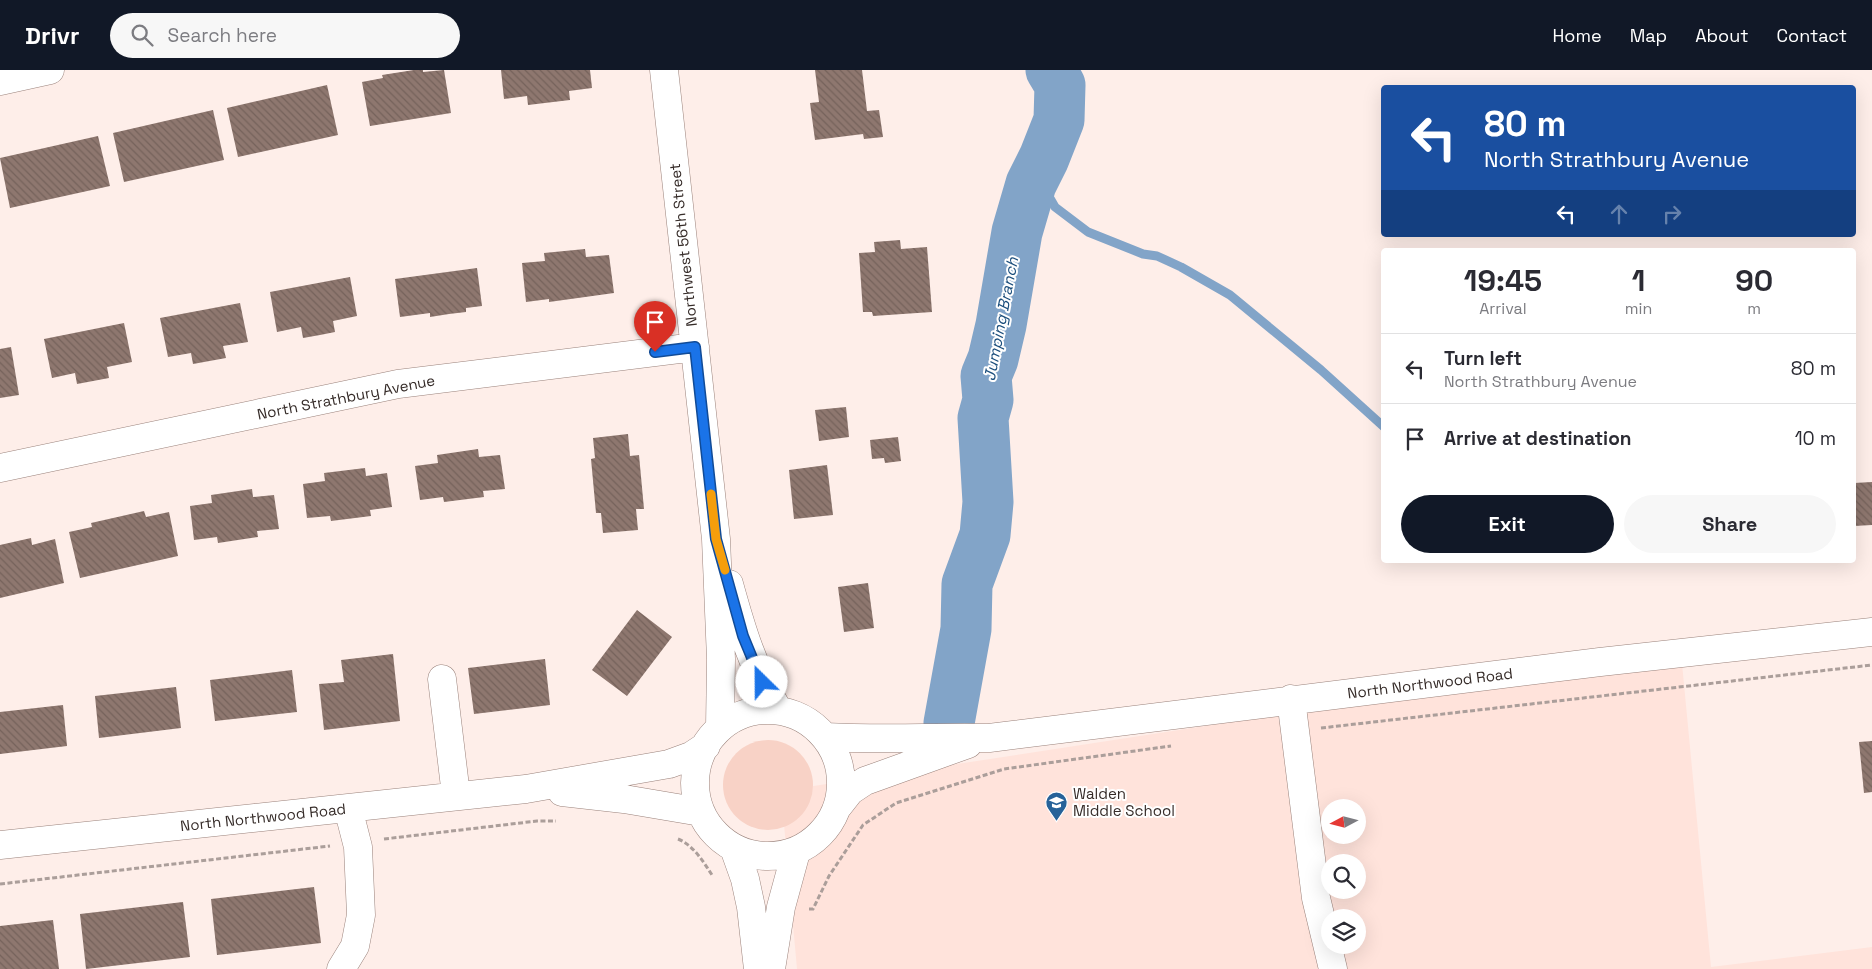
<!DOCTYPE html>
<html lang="en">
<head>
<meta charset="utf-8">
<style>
  :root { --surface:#fff; --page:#f7f7f7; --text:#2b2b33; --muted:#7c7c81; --line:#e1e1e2; --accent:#111827 }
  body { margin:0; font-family:"Space Grotesk",sans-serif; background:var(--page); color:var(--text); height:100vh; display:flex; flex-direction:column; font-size:19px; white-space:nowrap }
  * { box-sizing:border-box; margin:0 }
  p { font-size:16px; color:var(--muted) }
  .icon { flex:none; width:28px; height:28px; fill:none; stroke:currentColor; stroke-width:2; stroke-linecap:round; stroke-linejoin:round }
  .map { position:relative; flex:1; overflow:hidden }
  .side { position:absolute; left:1381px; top:178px; width:475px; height:315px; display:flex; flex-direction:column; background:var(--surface); border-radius:5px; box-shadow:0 5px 20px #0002 }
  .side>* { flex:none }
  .top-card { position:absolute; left:1381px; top:15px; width:475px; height:152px; border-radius:5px; box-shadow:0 5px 20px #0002; background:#1a4fa0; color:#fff; overflow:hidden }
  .needle { width:32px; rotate:263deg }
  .buttons { position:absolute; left:1321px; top:729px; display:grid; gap:10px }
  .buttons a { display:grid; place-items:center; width:45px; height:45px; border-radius:50%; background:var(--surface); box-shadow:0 5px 20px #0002; font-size:25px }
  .pin { position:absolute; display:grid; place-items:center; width:42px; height:42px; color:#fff; margin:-51px -21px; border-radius:50% 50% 50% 0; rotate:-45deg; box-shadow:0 0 5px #0007 }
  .pin .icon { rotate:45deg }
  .me { position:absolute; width:55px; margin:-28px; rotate:337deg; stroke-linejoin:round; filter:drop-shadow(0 0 4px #0008) }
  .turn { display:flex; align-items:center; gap:18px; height:105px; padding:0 20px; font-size:22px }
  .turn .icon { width:65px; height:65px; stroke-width:2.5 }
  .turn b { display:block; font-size:35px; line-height:42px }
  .lanes { display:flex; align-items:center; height:48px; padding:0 20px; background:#0003; justify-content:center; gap:25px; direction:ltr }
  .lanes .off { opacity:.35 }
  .eta { display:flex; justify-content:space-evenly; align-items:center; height:85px; text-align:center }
  .eta b { font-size:30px; font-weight:700; line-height:35px }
  .primary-button { display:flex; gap:10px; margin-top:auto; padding:10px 20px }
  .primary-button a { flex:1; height:58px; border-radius:30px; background:var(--accent); color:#fff; font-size:20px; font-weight:700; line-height:58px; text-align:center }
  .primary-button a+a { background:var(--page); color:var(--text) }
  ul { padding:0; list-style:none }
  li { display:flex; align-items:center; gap:15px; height:70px; padding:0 20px; border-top:1px solid var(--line) }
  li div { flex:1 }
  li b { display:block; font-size:19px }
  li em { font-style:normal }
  header { display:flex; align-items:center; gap:30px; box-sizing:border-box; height:70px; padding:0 25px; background:var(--accent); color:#fff }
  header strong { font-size:24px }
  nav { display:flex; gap:28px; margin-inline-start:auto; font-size:18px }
  .search { width:350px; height:45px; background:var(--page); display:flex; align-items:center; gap:12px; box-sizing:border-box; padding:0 18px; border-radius:28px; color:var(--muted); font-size:19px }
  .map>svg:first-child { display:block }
  .built { fill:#ffe3db; fill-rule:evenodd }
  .grass { fill:#f8d2c6 }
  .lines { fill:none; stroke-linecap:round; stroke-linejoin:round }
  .stream { stroke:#82a4c8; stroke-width:9 }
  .river { stroke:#82a4c8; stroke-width:51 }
  .building { fill:url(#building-back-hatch) }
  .minor-casing { stroke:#9a827b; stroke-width:29 }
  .path { stroke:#ab9e9a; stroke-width:3; stroke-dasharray:5 2.5; stroke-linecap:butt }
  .minor { stroke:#fff; stroke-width:28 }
  .route-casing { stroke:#114b97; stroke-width:12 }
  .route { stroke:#1a73e8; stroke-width:9 }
  .slow { stroke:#f59e0b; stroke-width:9 }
  .labels { text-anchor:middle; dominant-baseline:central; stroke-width:4; stroke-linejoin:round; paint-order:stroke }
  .street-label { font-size:15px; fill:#362c29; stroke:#fff }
  .poi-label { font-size:15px; fill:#362c29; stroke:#fff; text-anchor:start }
  .water-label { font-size:16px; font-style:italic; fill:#1b4e7c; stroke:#fff }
</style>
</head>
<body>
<header>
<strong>Drivr</strong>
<div class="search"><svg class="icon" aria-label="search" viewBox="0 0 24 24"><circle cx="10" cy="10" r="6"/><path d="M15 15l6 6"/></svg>Search here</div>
<nav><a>Home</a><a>Map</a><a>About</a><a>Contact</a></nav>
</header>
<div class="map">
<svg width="1872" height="899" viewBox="0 0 1872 899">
  <defs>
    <pattern id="building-back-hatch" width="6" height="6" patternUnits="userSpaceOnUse" patternTransform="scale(1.25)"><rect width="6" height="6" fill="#8e776f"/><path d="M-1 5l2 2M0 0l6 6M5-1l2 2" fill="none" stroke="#75625b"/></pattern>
  </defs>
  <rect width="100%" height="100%" fill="#feeee9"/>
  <path class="built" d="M1681,583L1711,897L1872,877V899H797L781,721ZM1330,738H1358V765H1330ZM1330,792H1358V820H1330ZM1330,848H1358V875H1330Z"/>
  <path class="grass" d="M723 715a45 45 0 1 1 90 0a45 45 0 1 1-90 0Z"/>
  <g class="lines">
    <path class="stream" d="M1036,104L1055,137L1088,162L1143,184L1157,186L1181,197L1230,225L1321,300L1384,357"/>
    <path class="river" d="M949,653L966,559L967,514L985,465L988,432L983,348L988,330L986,306L993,289L1001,255L1017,162L1031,114L1044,88L1059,50L1060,15L1051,0"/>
  </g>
  <path class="building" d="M414,0H423V2L444,0L451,43L370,56L362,12L383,8L382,5Z
    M501,0H590L592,18L569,21L570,30L528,35L527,26L504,29Z
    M815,0H862L867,41L879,40L883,67L864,69L863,64L815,70L810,33L819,32Z
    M327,15L338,65L238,87L227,38Z
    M213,40L224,90L124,112L113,63Z
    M98,66L110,116L10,138L0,88Z
    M900,170L901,179L927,177L932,242L873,246L872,242H863L859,183L875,182L874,172Z
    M585,179L586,187L609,185L614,223L549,232V229L526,232L522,193L545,191L544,183Z
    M477,198L482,236L466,238V242L449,244L430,247V243L400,247L395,209Z
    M350,207L357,246L333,251L335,262L320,265L303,268L301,257L277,262L270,222Z
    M240,233L248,272L223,276L226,288L193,294L191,283L168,287L160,248Z
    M124,253L132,292L107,297L109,308L77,314L75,303L52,308L44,269Z
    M11,277L19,325L0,328V279Z
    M846,337L849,367L819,371L815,340Z
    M628,364L630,386L639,385L644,439H636L638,460L603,463L601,443H596L591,389L595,388L593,368Z
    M898,367L901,391L885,393L884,388L872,389L870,370Z
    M478,379L479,387L500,385L505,419L483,421L484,427L444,432L443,427L420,430L415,396L438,393L437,385Z
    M827,395L833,445L794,449L789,400Z
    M365,398L366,406L387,403L392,437L370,440L371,446L331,451L330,446L307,448L303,414L325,411L324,403Z
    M1872,412V455L1854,456V413Z
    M252,419L253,427L274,425L279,459L257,461L258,467L218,473L217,467L194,470L190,436L212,433L211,425Z
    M144,441L146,447L169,442L178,486L80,508L69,462L92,457L91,453Z
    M31,468L32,475L55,469L64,513L0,528V475Z
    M868,513L874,558L844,562L838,517Z
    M637,540L672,567L627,626L592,600Z
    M393,584L400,651L324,660L319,614L344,612L341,590Z
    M545,589L550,635L474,644L468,598Z
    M292,600L297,642L215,651L210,610Z
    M176,617L181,658L99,668L95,626Z
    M63,635L67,676L0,684V642Z
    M1872,671V722L1864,723L1859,672Z
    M314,817L321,873L217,885L211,829Z
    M183,832L190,887L86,899L80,844Z
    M53,850L59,899H0V856Z"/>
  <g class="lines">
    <defs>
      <path id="minor" d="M664,0L716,469L721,589L720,658
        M0,11L50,0
        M0,398L398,314L695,277
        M729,514C742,561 753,598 778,640
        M442,609L456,725
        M1291,629L1316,828L1333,899
        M695 713a73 73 0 1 1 146 0a73 73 0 1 1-146 0Z
        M825,667C880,670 934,667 989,668L1600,592L1872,562
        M562,722L624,729L701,742
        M839,735L850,721L865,711L968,674
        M0,775L526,719L669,694L691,686L706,676
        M734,778L745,809L751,837L758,899
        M341,899L355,876L361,845L358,777L348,738
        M771,899L781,837L796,782"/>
    </defs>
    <use href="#minor" class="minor-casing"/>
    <path class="path" d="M1321,658L1872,595
      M384,769L537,751H556
      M678,769C693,775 703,791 712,805
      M0,814L330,776
      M809,839H813L829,806L863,755L896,733L1004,699L1171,676"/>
    <use href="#minor" class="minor"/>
  </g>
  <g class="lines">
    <defs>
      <path id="route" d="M655,282L695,277L716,469L743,566L762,612"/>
    </defs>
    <use href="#route" class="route-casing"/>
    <use href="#route" class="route"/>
    <path class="slow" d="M711,424L716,469L725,500"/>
  </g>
  <defs>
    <symbol id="school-pin" viewBox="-11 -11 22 30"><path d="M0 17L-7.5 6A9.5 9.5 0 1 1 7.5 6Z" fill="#266299" stroke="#fff"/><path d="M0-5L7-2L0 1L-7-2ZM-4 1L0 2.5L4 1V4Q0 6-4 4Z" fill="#fff"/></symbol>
  </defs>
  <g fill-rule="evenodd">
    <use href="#school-pin" x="1044" y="720" width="25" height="34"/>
  </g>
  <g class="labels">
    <g class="street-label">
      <text transform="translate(683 175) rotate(-96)">Northwest 56th Street</text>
      <text transform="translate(346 327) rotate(-11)">North Strathbury Avenue</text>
      <text transform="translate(1430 613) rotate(-7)">North Northwood Road</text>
      <text transform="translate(263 747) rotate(-6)">North Northwood Road</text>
    </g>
    <g class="poi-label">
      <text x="1073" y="723">Walden<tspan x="1073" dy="17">Middle School</tspan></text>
    </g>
    <g class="water-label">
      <text transform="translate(1001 249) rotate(-79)">Jumping Branch</text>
    </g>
  </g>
</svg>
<div class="buttons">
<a><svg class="needle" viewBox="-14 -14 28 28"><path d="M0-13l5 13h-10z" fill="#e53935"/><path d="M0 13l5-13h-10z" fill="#7c7c81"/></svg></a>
<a><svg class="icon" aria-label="search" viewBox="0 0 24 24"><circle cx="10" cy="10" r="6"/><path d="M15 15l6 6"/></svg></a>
<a><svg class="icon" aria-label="layers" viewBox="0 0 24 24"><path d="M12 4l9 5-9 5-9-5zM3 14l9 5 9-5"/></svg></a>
</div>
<div class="pin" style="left:655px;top:282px;background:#d93025"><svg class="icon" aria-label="arrive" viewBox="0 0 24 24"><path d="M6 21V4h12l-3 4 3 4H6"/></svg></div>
<svg class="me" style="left:762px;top:612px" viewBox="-20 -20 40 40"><circle r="19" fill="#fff"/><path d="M0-13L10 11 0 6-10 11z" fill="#1a73e8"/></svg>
<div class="top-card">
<div class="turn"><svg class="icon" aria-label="left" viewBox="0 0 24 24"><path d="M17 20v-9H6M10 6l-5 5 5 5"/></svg><div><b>80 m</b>North Strathbury Avenue</div></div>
<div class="lanes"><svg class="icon" aria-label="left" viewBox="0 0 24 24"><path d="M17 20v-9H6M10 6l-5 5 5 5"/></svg><svg class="icon off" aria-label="ahead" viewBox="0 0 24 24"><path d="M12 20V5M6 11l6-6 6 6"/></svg><svg class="icon off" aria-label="right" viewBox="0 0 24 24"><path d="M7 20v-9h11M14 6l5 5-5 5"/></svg></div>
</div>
<section class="side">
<div class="eta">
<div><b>19:45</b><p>Arrival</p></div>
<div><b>1</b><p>min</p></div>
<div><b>90</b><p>m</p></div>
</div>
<ul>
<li><svg class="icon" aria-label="left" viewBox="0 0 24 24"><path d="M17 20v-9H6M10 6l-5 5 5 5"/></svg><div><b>Turn left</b><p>North Strathbury Avenue</p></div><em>80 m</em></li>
<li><svg class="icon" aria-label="arrive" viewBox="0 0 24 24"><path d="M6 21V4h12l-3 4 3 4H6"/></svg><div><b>Arrive at destination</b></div><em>10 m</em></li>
</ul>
<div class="primary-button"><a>Exit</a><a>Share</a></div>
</section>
</div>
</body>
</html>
